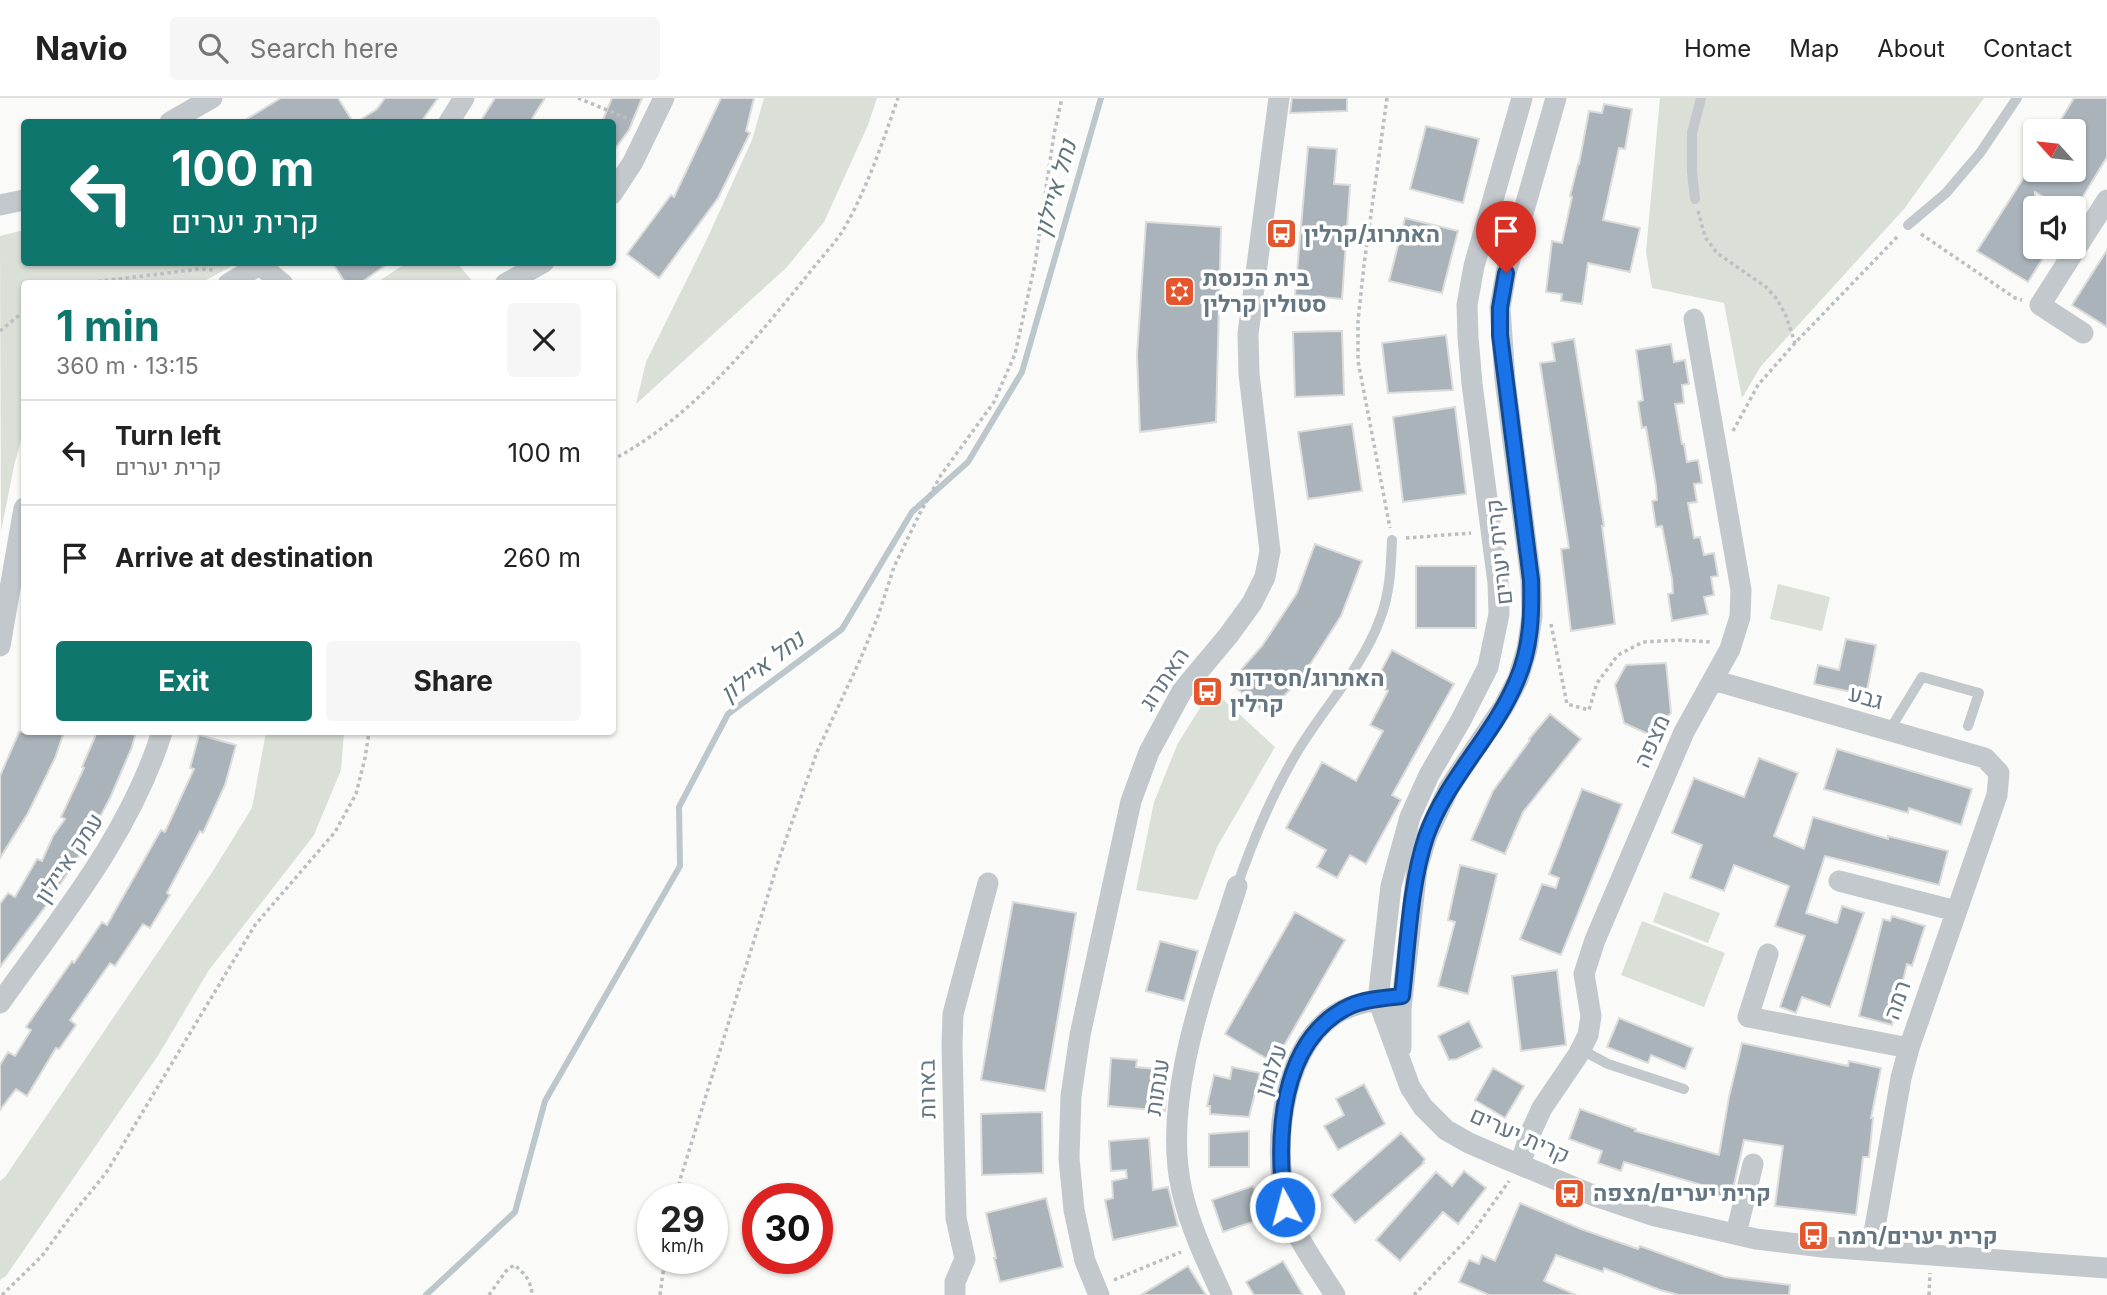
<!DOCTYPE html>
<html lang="en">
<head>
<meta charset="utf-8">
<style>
  :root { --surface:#fff; --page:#f6f6f6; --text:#222; --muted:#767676; --line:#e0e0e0; --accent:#0f766e }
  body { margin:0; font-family:Inter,Heebo,sans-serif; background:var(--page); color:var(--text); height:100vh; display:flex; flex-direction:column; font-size:26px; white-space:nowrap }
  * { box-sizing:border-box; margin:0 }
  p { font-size:23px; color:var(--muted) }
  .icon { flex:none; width:38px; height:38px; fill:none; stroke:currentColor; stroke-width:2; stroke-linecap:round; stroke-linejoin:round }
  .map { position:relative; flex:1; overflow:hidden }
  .drawer { position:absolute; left:21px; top:182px; width:595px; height:455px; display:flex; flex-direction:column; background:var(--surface); border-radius:7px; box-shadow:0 2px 5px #0004 }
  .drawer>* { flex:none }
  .banner { position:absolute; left:21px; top:21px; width:595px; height:147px; border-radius:7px; box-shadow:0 2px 5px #0004; background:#0f766e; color:#fff; overflow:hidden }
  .needle { width:46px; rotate:297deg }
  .fabs { position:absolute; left:2023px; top:21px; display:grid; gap:14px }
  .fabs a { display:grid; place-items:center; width:63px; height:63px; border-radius:7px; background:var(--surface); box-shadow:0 2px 5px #0004; font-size:35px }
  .speed { position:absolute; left:637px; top:1085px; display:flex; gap:14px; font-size:35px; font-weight:700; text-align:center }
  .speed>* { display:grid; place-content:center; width:91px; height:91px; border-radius:50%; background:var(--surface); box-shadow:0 2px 5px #0004; line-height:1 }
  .speed small { font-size:18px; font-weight:400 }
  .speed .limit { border:10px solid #d22; background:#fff; color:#111 }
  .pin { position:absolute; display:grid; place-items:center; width:60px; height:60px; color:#fff; margin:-72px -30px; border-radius:50% 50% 50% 0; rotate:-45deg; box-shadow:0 0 7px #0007 }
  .pin .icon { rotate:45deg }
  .me { position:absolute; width:77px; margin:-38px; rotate:353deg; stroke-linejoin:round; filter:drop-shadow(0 0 5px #0008) }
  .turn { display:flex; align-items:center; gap:24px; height:147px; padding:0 35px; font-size:32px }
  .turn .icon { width:91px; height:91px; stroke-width:2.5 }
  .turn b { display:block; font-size:49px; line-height:60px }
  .round { display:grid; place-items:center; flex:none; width:74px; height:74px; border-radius:7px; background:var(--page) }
  .headline { display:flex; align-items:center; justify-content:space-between; height:119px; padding:0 35px }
  h1 { font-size:42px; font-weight:700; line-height:52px; color:var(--accent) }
  .button { display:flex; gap:14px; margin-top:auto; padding:14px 35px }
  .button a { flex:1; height:80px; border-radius:7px; background:var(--accent); color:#fff; font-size:28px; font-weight:700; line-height:80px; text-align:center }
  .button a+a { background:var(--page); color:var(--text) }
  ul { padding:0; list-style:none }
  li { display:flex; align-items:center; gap:21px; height:105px; padding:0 35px; border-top:2px solid var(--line) }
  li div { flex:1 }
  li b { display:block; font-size:26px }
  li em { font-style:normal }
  header { display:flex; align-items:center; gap:42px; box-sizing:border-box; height:98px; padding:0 35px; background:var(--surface); border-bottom:2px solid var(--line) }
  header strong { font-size:33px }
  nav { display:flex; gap:38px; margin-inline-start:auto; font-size:24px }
  .search { width:490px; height:63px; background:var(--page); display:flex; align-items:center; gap:18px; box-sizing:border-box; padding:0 24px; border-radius:7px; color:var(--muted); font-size:26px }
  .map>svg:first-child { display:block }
  .green { fill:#dadfd7 }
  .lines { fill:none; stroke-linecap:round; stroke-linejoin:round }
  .stream { stroke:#bbc7cb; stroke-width:6 }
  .building { fill:#aab3b9; stroke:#dcdcda; stroke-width:2 }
  .path { stroke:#bbbfc2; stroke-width:3.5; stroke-dasharray:3.5 3.5; stroke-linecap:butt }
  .lane { stroke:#c3c8cc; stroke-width:10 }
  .street { stroke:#c3c8cc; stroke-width:21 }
  .route-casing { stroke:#114b97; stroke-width:18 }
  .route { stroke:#1a73e8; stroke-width:12 }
  .labels { text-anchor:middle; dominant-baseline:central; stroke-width:7; stroke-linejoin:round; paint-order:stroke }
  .poi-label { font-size:23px; font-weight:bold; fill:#657683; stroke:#fff; text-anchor:start }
  .street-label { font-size:23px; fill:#657683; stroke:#fff }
  .water-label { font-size:24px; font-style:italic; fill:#60757c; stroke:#fff }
</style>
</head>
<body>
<header>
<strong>Navio</strong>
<div class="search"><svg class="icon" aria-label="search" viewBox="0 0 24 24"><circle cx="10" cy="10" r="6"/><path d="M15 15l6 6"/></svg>Search here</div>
<nav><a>Home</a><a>Map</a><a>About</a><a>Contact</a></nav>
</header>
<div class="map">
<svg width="2107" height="1197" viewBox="0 0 2107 1197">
  <rect width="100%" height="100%" fill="#fafaf8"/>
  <path class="green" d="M764,0H877L868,27L824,124L786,170L636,306L646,264L707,141L752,42Z
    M1660,0H1984L1904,111L1761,268L1742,300L1724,205L1652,190L1646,154Z
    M24,132V164L237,165L201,185L24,186V332L14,368L1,433L0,138Z
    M408,164L457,165L473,184L376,185Z
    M1778,486L1830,499L1822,533L1770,521Z
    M1212,591L1275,649L1217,749L1197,802L1136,792L1154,704L1178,645Z
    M266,634H344L341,672L314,737L209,872L159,956L6,1178L0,1182V1083L5,1079L211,776L252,710Z
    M1664,794L1720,815L1708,845L1653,824Z
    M1642,823L1725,855L1704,909L1621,877Z"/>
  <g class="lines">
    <path class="stream" d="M426,1197L515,1114L545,1003L680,768L679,709L728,616L842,531L912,414L968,364L1022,274L1101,0"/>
  </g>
  <path class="building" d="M281,0H338L353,24H242Z
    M385,0H438L421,24H357L377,11Z
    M495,0H545L530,24H480Z
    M612,0H642L629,32L612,55V24H602Z
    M721,0H754L746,33L750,35L718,100L659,180L627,156L671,97L674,99Z
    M1292,0H1347V13L1290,15Z
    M2074,0H2107V59L2074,113V110H2062L2035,94V149H2050L2028,184L1977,153L2035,62V72H2074V33H2054Z
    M1604,6L1632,11L1625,51L1619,50L1603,122L1640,130L1630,174L1588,165L1582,206L1561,203L1562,196L1546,194L1552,143L1562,145L1572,99L1570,98L1578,66H1579L1589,13L1602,15Z
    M1426,28L1479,41L1463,105L1410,91Z
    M1308,49L1337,51L1334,86L1350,87L1342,201L1295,197Z
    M1405,120L1458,133L1442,195L1389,183Z
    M1146,124L1221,129L1216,324L1140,334L1137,257Z
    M2107,152V229L2072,207Z
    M332,164H390L359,186H346Z
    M1342,233L1344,297L1295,299L1293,234Z
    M1446,237L1453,292L1388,295L1382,245Z
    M1574,241L1604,428H1602L1615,526L1571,533L1561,451L1569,450L1540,265L1555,263L1552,245Z
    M1671,246L1674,264L1685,262L1689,286L1682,287L1684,305L1675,306L1682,346H1684L1687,364L1698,362L1702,385L1694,386L1697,404L1688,405L1694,440L1700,439L1704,457L1714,455L1718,478L1711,479L1714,497L1704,499L1708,516L1672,523L1668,496L1673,495L1672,481L1662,428L1656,429L1652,403L1657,402L1656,388L1646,329L1642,330L1638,304L1643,302L1636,252Z
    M1455,309L1466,396L1403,404L1393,319Z
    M1352,326L1362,393L1308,401L1298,334Z
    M1315,446L1362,463L1341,518L1302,579L1266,617L1230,584L1262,548L1297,495Z
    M1416,468H1476V530H1416Z
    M1846,541L1876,547L1866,597L1814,586L1818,567L1839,572Z
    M1392,552L1454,586L1392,697L1401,702L1366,766L1350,757L1337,780L1317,769L1326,752L1286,730L1322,664L1356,683L1383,633L1370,627L1388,593L1374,586Z
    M1666,565L1671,615L1650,637L1624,625L1615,587L1626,567Z
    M1550,616L1581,641L1523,714L1505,756L1471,742L1493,693L1530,642L1529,641Z
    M19,634H64L55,660L28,715L0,760V678Z
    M97,634H136L132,649L110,700L79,758L45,809L0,869V806L8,795L15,799L37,761L42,763L53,738L65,721L61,719L84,670L82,669Z
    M199,637L236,647L225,687L203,735L200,733L167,795L170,797L150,830L143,826L115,868L110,865L70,922L76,927L59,951L56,950L27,998L16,991L0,1012V967L8,954L15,958L31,932L26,929L72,863L74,865L102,824L107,827L161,732L165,734L194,671L190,670Z
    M1837,651L1972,691L1961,727L1909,710L1908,715L1824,691Z
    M1759,660L1798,675L1774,738L1804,751L1813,719L1888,741V738L1948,753L1939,787L1825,758L1806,815L1837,825L1842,808L1864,815L1830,909L1802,899L1796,915L1780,909L1805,838L1775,828L1789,788L1734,767L1724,793L1690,780L1702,747L1672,735L1694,680L1744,699Z
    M1582,691L1622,706L1561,857L1520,841L1542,786L1556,790L1559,780L1549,776Z
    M1460,767L1497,776L1468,896L1438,888L1455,824L1448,822Z
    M1013,804L1076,815L1045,993L981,982Z
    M1295,814L1345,842L1274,965L1225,936Z
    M1892,818L1925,828L1912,868L1907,866L1892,927L1859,918L1883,821L1890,823Z
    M1160,843L1198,853L1184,903L1146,893Z
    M1557,872L1566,947L1521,953L1512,878Z
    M1619,920L1693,950L1685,971L1651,957L1648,965L1607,949Z
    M1469,923L1482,949L1457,961L1449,962L1438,938Z
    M1742,945L1848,968L1849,963L1881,970L1871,1020H1873L1869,1059H1863L1856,1117L1775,1108L1783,1048L1744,1042L1731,1100L1704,1095L1705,1088L1624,1064L1621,1073L1598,1065L1602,1053L1569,1041L1580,1011L1636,1031L1635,1033L1719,1057L1729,999Z
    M1111,960L1137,962L1136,969L1168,972L1165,1013L1108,1008Z
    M1232,969L1260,975L1249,1019L1210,1016V1008H1207L1214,977L1230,981Z
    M1493,970L1524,988L1505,1020L1475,1002Z
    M1364,986L1385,1026L1338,1052L1324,1028L1344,1017L1336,1001Z
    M1042,1014L1043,1075L982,1077L981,1016Z
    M1249,1033V1069H1209V1036Z
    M1401,1035L1425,1061L1423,1064L1424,1065L1355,1125L1331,1097Z
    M1149,1040L1153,1092L1168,1089L1178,1128L1113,1142L1105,1102L1113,1100L1112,1083L1127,1080L1126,1072L1111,1073L1109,1043Z
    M1464,1073L1486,1090L1458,1126L1443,1114L1400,1163L1376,1142L1436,1074L1452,1088Z
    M1253,1088L1264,1120L1223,1134L1212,1102Z
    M1046,1100L1063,1169L1000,1184L994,1160H996L986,1115Z
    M1520,1105L1581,1131L1638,1151L1640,1148L1725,1179L1790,1187L1789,1197H1679L1660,1192L1604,1170L1603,1174L1556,1157L1544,1183L1576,1197H1489L1459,1184L1469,1162L1479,1166L1482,1157L1495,1163Z
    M1283,1163L1303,1197H1254L1246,1184Z
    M1188,1168L1206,1197H1141Z"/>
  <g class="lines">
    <path class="path" d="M578,0L631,22
      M1387,0L1364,167L1358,223V263L1390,430
      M1698,113L1705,139L1717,155L1766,189L1777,201L1786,218L1795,245
      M1921,136L2015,200L2022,202
      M77,186L200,171L214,172
      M0,233L24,213
      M1733,333L1758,287L1795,245L1899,137
      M612,362C689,322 752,246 806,179C818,163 835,146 845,129C868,88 883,43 898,0
      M1406,440L1471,435
      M1551,526L1567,606L1589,612L1597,585L1618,557L1643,544L1678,542L1712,544
      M676,1101L680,1082L780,758L817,654L860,562L878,518L894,469L919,417L941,377L994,304L1015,256L1035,166L1054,36L1062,0
      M1114,1182L1181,1154
      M2,1197L42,1158L71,1118L106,1075L255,827L335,734L356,696L365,660L369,634
      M489,1197L506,1173L514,1167C525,1175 531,1183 532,1197
      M660,1197L665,1160
      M1414,1197L1470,1138L1509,1083
      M1929,1197L1930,1175"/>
    <path class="lane" d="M1695,101L1692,74V35L1701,0
      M1908,127L1946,95L1980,55L2017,0
      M1889,633L1922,579L1979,595L1968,628
      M1237,788C1253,742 1271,698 1296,656C1322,611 1362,571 1380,521C1390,496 1391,468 1392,442
      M1580,951L1608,966L1684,991"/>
    <path class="street" d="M1522,0L1474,168L1467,207L1468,239L1472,286L1498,485L1499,516L1488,569L1461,622L1429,677L1410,719L1391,788L1378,902L1410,989L1423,1009L1446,1032L1469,1045L1506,1061L1595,1098L1655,1118L1704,1129L1756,1141L1823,1149L2107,1170
      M170,24L212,0
      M449,24L464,0
      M612,96L633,64L664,0
      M0,107L24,102
      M260,167L283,186
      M228,186L264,164
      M505,186L544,164
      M2083,235L2040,207L2107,102
      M0,548L24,410
      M1713,582L1985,660L1999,675L1997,697L1909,950L1901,980L1871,1152
      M1839,783L1956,813
      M1768,856L1748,919L1909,950
      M0,905C61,819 130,736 162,634
      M1401,950V910L1417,771L1427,737L1449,690L1504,608L1518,581L1527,551L1532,518L1531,482L1505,282L1500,210L1506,175L1556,0
      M1520,1067L1530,1036L1542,1010L1578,957L1588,937L1591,918L1584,876L1595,842L1684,634L1730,551L1740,519L1741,492L1694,221
      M1736,1136L1753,1066
      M955,1197V1184L965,1161L956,1120L952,947L953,916L988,785
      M1099,1197L1085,1163L1074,1112L1069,1060L1071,998L1080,937L1131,703L1149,654L1182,593L1228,538L1252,505L1265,479L1270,453L1249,276L1248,236L1279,0
      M1222,1197C1207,1164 1190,1129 1182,1093C1160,999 1209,878 1237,788
      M1335,1197C1320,1173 1293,1135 1285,1109C1283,1101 1283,1091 1282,1082C1276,1029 1286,950 1334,917C1351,906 1370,903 1390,900"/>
  </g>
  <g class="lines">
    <defs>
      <path id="route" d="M1285,1109C1276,1042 1278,942 1350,908C1365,901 1385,900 1402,898C1408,847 1410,787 1426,739C1446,681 1494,638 1517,582C1531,550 1532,516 1531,482L1500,237V210L1506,175"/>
    </defs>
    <use href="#route" class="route-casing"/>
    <use href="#route" class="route"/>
  </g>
  <defs>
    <symbol id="bus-square" viewBox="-11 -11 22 22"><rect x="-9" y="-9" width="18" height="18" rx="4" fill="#e4572e" stroke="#fff"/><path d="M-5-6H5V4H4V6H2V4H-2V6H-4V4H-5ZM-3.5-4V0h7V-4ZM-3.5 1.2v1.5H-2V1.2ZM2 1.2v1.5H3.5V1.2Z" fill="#fff"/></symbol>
    <symbol id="synagogue-square" viewBox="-11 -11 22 22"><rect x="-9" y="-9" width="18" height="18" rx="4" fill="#e4572e" stroke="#fff"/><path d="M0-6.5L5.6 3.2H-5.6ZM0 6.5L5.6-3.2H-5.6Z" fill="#fff"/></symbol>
  </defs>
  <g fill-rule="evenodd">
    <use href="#bus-square" x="1264" y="118" width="35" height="35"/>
    <use href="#synagogue-square" x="1162" y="176" width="35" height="35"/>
    <use href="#bus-square" x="1190" y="576" width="35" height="35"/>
    <use href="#bus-square" x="1552" y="1078" width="35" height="35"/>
    <use href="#bus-square" x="1796" y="1120" width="35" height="35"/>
  </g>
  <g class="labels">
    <g class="poi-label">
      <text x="1304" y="136">האתרוג/קרלין</text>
      <text x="1203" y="180">בית הכנסת<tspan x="1203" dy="26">סטולין קרלין</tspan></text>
      <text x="1230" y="580">האתרוג/חסידות<tspan x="1230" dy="26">קרלין</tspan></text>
      <text x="1593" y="1095">קרית יערים/מצפה</text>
      <text x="1837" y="1138">קרית יערים/רמה</text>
    </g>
    <g class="street-label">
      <text transform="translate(1499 454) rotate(-96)">קרית יערים</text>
      <text transform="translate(1164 581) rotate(-56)">האתרוג</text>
      <text transform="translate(1866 599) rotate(16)">גבע</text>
      <text transform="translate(1652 643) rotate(-66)">מצפה</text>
      <text transform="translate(69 760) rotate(-56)">עמק איילון</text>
      <text transform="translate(1897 902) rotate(-71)">רמה</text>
      <text transform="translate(1271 972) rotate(-70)">עלמון</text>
      <text transform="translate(1157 989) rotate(-81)">ענתות</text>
      <text transform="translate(927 991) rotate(-91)">בארות</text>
      <text transform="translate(1520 1037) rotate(24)">קרית יערים</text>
    </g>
    <g class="water-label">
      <text transform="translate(1055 90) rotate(-74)">נחל איילון</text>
      <text transform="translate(762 568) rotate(-38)">נחל איילון</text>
    </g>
  </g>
</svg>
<div class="fabs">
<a><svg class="needle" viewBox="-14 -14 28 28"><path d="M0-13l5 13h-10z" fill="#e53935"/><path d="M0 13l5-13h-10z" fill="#767676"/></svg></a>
<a><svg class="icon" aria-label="sound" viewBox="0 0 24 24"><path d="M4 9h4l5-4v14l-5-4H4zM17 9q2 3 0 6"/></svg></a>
</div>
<div class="speed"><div>29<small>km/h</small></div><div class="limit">30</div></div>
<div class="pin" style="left:1506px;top:175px;background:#d93025"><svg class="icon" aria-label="arrive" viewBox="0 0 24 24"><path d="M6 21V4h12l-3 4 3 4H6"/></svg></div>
<svg class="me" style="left:1285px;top:1109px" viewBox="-20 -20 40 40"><circle r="17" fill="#1a73e8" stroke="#fff" stroke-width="3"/><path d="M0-11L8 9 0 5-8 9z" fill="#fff"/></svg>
<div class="banner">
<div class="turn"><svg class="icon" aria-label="left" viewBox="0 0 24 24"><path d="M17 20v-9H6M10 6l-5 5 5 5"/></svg><div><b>100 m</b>קרית יערים</div></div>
</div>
<section class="drawer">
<div class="headline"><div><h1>1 min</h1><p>360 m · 13:15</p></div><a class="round"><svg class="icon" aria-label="close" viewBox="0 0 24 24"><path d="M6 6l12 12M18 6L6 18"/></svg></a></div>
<ul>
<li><svg class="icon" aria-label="left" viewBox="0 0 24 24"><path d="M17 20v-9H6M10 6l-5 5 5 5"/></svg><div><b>Turn left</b><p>קרית יערים</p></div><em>100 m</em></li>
<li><svg class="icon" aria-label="arrive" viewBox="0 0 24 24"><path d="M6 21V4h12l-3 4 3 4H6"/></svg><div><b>Arrive at destination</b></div><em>260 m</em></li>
</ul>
<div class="button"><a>Exit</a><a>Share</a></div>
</section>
</div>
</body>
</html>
